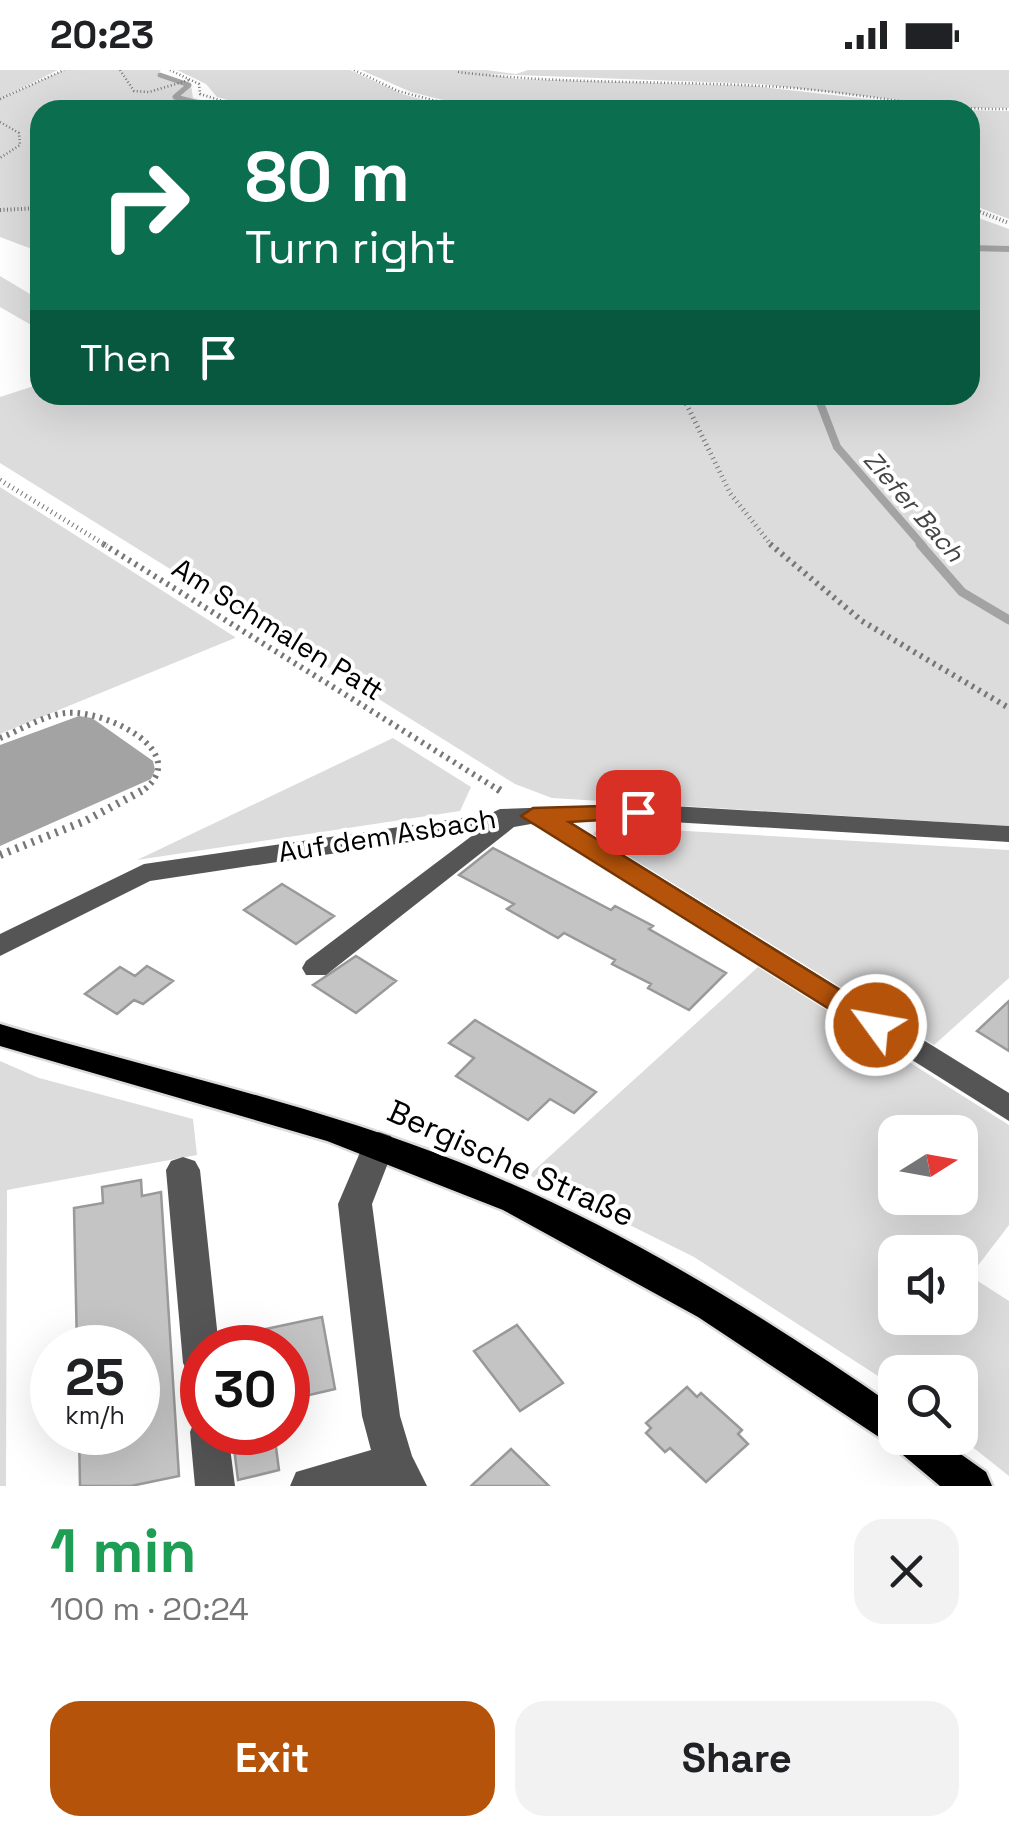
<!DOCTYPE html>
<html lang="en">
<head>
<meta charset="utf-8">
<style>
  :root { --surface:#fff; --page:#f2f2f2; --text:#202124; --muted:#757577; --accent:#b45309 }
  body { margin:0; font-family:"Space Grotesk",sans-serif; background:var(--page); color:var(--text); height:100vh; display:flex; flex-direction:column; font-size:38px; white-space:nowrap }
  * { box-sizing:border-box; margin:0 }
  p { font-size:32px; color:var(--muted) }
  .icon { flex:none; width:55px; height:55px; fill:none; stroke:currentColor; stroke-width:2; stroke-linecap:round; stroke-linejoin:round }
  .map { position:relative; height:1416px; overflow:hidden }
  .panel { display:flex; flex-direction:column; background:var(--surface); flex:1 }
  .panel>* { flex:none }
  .guide { position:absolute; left:30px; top:30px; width:950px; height:305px; border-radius:30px; box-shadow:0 10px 40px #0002; background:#0b6e4f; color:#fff; overflow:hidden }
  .needle { width:65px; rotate:79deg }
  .fabs { position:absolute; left:878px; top:1045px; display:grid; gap:20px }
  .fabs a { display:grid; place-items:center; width:100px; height:100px; border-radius:20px; background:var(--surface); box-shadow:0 10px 40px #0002; font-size:50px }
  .speed { position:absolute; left:30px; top:1255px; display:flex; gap:20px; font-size:50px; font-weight:700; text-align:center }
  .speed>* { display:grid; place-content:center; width:130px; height:130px; border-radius:50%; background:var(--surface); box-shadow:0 10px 40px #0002; line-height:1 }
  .speed small { font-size:25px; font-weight:400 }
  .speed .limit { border:15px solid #d22; background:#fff; color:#111 }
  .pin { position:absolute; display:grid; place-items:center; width:85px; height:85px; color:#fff; margin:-42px; border-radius:20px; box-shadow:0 5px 15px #0006 }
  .me { position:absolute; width:110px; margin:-55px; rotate:302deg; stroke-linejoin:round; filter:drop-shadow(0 0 8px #0008) }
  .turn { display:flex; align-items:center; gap:35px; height:210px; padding:0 50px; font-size:45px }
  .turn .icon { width:130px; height:130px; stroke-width:2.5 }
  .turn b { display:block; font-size:70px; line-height:85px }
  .then { display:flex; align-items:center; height:95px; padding:0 50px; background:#0003; gap:20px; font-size:38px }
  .round { display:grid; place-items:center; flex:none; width:105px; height:105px; border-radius:30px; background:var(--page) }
  .overview { display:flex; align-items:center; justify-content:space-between; height:170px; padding:0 50px }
  h1 { font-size:60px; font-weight:700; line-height:75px; color:#1e9e55 }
  .cta { display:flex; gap:20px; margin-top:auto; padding:20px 50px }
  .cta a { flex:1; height:115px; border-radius:30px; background:var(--accent); color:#fff; font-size:40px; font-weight:700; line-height:115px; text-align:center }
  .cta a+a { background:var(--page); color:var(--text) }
  .status { display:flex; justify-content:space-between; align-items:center; height:70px; padding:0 50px; background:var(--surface); direction:ltr }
  .status svg { height:28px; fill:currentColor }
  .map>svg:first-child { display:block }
  .green { fill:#dcdcdc; fill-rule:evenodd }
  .water { fill:#a3a3a3 }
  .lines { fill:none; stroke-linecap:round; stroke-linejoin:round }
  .stream-far3 { stroke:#a3a3a3; stroke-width:5 }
  .stream-far2 { stroke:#a3a3a3; stroke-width:6 }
  .stream-far1 { stroke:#a3a3a3; stroke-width:8 }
  .stream { stroke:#a3a3a3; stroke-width:9 }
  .building { fill:#c4c4c4; stroke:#999; stroke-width:2.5 }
  .major-casing { stroke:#dbdbdb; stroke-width:5 }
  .path-far4 { stroke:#777; stroke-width:2.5; stroke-dasharray:1 2.5; stroke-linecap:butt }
  .path-far3 { stroke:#777; stroke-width:4; stroke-dasharray:1 2.5; stroke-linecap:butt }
  .path-far2 { stroke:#777; stroke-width:5; stroke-dasharray:1 4; stroke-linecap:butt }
  .path-far1 { stroke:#777; stroke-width:6; stroke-dasharray:2.5 5; stroke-linecap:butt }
  .path { stroke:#777; stroke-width:8; stroke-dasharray:2.5 6; stroke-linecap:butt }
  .minor { fill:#555; fill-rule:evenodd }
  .major { fill:#000; fill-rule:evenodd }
  .route { fill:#b45309; stroke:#753606; stroke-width:2.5 }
  .labels { text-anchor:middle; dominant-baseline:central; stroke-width:8; stroke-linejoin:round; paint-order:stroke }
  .far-water-label { font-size:25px; font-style:italic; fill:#444; stroke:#fff }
  .street-label { font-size:28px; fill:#000; stroke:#fff }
  .near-street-label { font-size:32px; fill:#000; stroke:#fff }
</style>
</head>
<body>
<div class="status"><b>20:23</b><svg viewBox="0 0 49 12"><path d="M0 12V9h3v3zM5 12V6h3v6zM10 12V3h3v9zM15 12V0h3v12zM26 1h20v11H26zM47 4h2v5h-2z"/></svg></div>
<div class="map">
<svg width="1009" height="1416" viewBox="0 0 1009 1416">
  <rect width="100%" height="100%" fill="#fff"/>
  <path class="green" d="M0,0H58L2,28L64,0H161L157,5L191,15L193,28L241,40H40V182L0,167Z
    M177,0H350L402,24L461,40H263L217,27L206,14Z
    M361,0H486L516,4L528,0H1009V38H969L760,14L489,4L517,9L754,16L965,40H483L411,22Z
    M970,40L1009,41V149L970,134Z
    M970,145L1009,159V756L552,728L515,714L0,393V327L40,314V325H970Z
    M0,206L40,230V260L0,237Z
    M0,417L235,567V568L0,664Z
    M393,668L471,717L460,741L137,790Z
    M600,756L1009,780V908L934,975L593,764Z
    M758,897L1009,1055V1155L970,1206L1009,1231V1406L960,1367V1302H895V1317L694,1187L529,1105ZM895,1062H960V1128H895ZM895,1182H960V1248H895Z
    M0,991L39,1008L193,1049L197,1085L7,1120L6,1416H0Z"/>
  <path class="water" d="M79,646L92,648L153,691L155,700L151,709L0,776V675Z"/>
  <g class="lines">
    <path class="stream-far3" d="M160,5L189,15L175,27L226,40"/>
    <path class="stream-far2" d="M970,178L1009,179"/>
    <path class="stream-far1" d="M817,325L837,377L923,476"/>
    <path class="stream" d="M920,474L962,522L1009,550"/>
  </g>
  <path class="building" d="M493,778L611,840L615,836L653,856L649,859L726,903L689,940L648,918L651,914L612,894L615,890L564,863L558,868L507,839L514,834L459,805Z
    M282,814L334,846L296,874L244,840Z
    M356,886L396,911L356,943L313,915Z
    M147,896L173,911L143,934L134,930L117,944L85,924L120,897L135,906Z
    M1009,931V981L977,961Z
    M475,950L500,965L596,1022L574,1043L550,1029L528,1050L456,1006L474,988L449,973Z
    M141,1110L142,1126L161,1122L179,1406L131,1416H80L79,1362H138V1278H77L74,1138L103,1133L102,1117Z
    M322,1247L335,1319L288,1330V1278H235L233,1266Z
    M517,1255L563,1313L520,1341L474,1281Z
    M687,1317L697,1327L701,1323L742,1360L738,1364L748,1374L706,1412L670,1378L665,1382L646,1363L651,1358L646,1353Z
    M232,1362H274L279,1400L238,1410Z
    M511,1379L549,1416H471Z"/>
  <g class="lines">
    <defs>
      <path id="major" d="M0,954C153,1000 310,1033 459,1092C614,1153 758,1242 895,1337V1368H938L986,1402L992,1416H940L891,1375L698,1247L503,1140L327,1071L0,976Z"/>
    </defs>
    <use href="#major" class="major-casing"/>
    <path class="path-far4" d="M120,0L134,21L149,22L189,10
      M170,0L199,14L200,24L252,40
      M354,0L398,21L471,40
      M458,2C565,15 672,10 780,17C857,22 932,40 1009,39
      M0,29L64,0
      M0,52L19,63L20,75L0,88"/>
    <path class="path-far3" d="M970,138L1009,153
      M0,140L40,138"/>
    <path class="path-far2" d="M682,325L730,423L772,476
      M0,410L107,476"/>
    <path class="path-far1" d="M103,474L502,722
      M770,474L862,551L1009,638
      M0,668C21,660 44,645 66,643C105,639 196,683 141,722"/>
    <path class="path" d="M498,719L504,723
      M0,785L85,751L145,719"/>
    <path class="minor" d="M638,734L1009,756V772L638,750L571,752L1009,1023V1051L545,759L531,754L514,757L326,905H306L302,898L306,891L477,762L150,811L0,886V864L144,794L489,744L500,739Z
      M379,1062L391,1066L395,1075L372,1134L400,1346L412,1386L427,1416H290L296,1402L371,1380L362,1346L338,1134L367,1066Z
      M183,1087L195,1091L200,1100L219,1278H202V1310L189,1305L183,1293L166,1100L171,1091Z
      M202,1346V1362H228L235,1416H195L190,1362L195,1349Z"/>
    <use href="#major" class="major"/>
  </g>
  <path class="route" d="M638,735L647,737V747L569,752L885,948L889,955L885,962H866L521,746L533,738Z"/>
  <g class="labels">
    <g class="far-water-label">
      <text transform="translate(914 436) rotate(49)">Ziefer Bach</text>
    </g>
    <g class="street-label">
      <text transform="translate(278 559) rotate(32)">Am Schmalen Patt</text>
      <text transform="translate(387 765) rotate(-9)">Auf dem Asbach</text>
    </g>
    <g class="near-street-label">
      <text transform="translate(511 1093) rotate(24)">Bergische Straße</text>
    </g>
  </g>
</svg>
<div class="fabs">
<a><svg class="needle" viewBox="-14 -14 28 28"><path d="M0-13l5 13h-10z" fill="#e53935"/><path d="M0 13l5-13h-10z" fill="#757577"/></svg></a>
<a><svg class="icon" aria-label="sound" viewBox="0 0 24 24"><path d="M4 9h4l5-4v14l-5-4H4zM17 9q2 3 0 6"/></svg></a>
<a><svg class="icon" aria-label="search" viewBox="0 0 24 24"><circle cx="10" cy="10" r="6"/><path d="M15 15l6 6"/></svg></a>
</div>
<div class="speed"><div>25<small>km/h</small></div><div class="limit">30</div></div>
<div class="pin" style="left:638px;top:742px;background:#d93025"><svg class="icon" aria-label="arrive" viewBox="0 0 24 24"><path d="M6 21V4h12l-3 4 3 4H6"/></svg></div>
<svg class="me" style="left:876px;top:955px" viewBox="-20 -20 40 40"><circle r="17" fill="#b45309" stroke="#fff" stroke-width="3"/><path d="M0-11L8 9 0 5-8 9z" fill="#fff"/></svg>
<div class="guide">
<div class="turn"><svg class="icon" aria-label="right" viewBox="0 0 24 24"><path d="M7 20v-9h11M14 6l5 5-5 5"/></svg><div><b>80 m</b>Turn right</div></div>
<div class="then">Then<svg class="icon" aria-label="arrive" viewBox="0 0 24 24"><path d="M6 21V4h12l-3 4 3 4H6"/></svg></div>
</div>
</div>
<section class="panel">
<div class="overview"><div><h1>1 min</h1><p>100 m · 20:24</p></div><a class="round"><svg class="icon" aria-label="close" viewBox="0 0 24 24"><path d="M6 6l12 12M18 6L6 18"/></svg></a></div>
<div class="cta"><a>Exit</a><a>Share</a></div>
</section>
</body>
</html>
